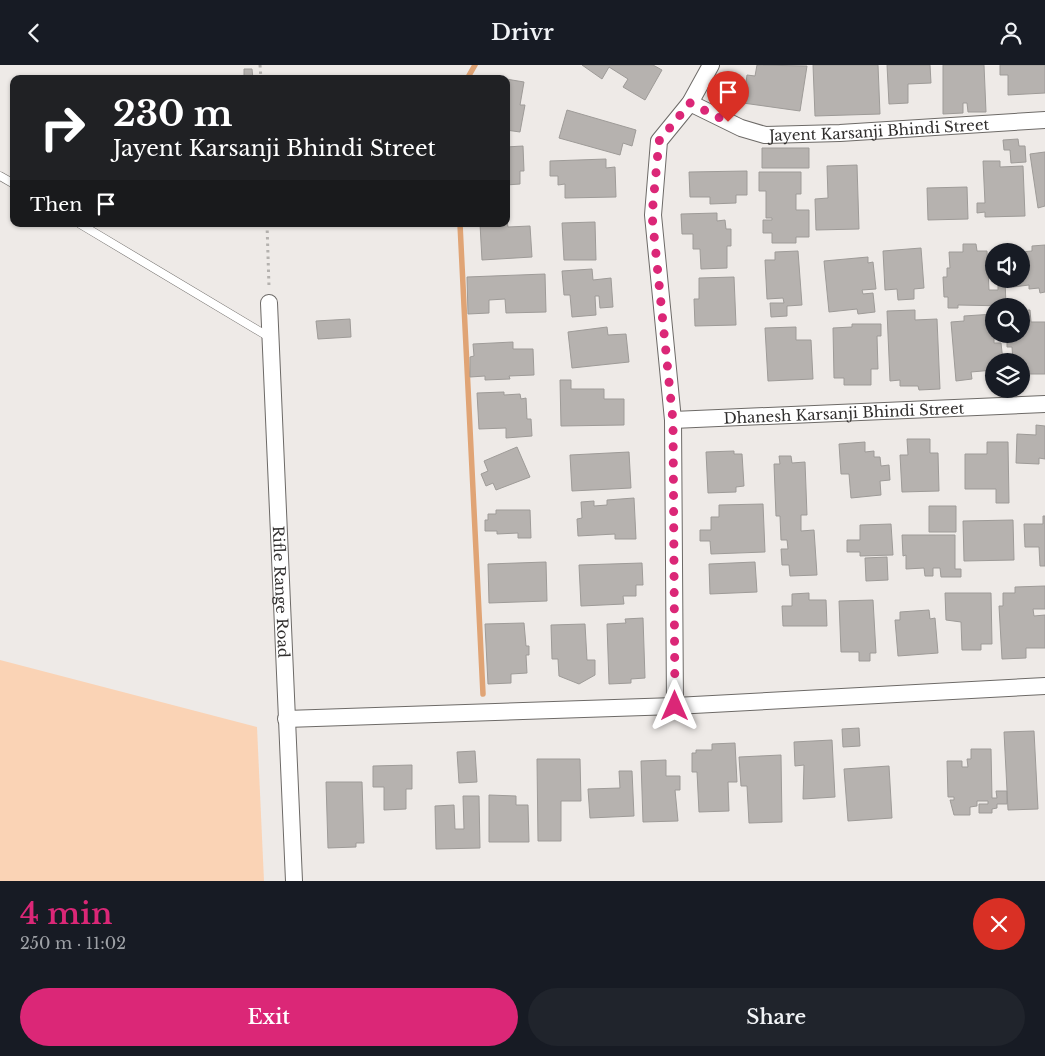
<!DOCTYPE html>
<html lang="en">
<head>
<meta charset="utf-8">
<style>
  :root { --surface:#171b24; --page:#20242c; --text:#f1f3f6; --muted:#9ea1a6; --accent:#db2777 }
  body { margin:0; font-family:"Libre Baskerville",serif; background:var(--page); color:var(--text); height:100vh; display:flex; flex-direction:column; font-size:19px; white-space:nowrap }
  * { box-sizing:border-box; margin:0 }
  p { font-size:16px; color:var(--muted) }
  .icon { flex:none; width:28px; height:28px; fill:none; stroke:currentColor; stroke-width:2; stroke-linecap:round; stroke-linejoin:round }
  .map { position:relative; height:816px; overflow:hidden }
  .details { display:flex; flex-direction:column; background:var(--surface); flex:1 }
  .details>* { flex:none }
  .banner { position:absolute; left:10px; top:10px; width:500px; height:152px; border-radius:10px; box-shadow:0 1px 4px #0004; background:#202124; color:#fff; overflow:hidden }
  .fabs { position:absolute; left:985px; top:178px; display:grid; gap:10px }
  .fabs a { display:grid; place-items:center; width:45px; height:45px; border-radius:50%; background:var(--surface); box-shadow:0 1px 4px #0004; font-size:25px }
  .pin { position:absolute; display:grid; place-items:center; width:42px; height:42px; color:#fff; margin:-51px -21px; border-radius:50% 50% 50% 0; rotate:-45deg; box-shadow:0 0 5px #0007 }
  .pin .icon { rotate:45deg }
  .me { position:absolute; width:55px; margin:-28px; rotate:0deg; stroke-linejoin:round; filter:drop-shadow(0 0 4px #0008) }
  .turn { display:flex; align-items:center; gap:18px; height:105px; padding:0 20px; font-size:22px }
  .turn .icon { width:65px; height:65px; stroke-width:2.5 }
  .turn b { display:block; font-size:35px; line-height:42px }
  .then { display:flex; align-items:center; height:48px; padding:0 20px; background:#0003; gap:10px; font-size:19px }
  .round { display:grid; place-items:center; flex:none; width:52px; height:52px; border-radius:26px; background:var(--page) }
  .summary { display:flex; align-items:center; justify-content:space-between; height:85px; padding:0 20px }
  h1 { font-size:30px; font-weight:600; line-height:38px; color:var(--accent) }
  .cta { display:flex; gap:10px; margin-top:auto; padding:10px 20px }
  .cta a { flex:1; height:58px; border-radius:30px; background:var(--accent); color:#fff; font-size:20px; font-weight:600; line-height:58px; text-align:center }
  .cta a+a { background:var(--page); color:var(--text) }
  header { display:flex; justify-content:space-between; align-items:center; height:65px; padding:0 20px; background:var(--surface); font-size:22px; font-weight:600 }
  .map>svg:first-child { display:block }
  .green { fill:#fad3b5 }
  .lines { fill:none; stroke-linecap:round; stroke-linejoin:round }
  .stream { stroke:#e0a475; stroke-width:5.5 }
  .building { fill:#b6b2af; stroke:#9e9b98 }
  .service-casing { stroke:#6d6a67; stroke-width:9 }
  .minor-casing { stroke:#6d6a67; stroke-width:18 }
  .path { stroke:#b4b1ae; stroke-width:3; stroke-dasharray:2.5 4; stroke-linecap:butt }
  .service { stroke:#fff; stroke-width:8 }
  .minor { stroke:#fff; stroke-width:16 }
  .route { stroke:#db2777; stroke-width:9; stroke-dasharray:0 16.2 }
  .labels { text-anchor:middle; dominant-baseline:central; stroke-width:4; stroke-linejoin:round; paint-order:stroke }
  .street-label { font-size:15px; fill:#302e2d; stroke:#fff }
</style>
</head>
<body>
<header><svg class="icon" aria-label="back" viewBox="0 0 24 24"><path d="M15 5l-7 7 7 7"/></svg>Drivr<svg class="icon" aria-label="person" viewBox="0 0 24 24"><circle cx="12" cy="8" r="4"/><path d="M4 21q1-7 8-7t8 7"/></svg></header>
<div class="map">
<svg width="1045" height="816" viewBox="0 0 1045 816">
  <rect width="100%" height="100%" fill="#eeeae7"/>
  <path class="green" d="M0,595L257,662L264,816H0Z"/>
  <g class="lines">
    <path class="stream" d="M467,14L475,0
      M460,159L483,629"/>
  </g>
  <path class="building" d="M582,0H653L662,5L645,35L623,22L628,14L609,2L602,14Z
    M757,0L807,1L800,46L743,38L747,10L755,11Z
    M813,0H878L880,49L815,51Z
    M887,0H930L931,18L908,19V38L889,39Z
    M943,0H984L986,47H968L967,38H963V48L943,49Z
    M1000,0H1045V28L1008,30V10H1000Z
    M244,4H252L253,14H244Z
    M506,14L524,17L520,40H525L520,67L506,65Z
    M567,45L636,65L632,81L623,78L620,90L559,73Z
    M1018,74L1019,81H1025L1026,97L1011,98L1010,85H1004L1003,75Z
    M523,81L524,106H520V119L506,120V82Z
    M762,83H809V103H762Z
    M1045,87V141L1038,143L1030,89Z
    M606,94V103L615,102L616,132L565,133V119L558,120V111H550V96Z
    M983,96H1000V102L1023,101L1025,151L985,152V147L977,148V138H985Z
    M857,100L859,164L816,165L815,134L828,133L827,101Z
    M747,106V130H736V138L710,139V132H690L689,107Z
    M759,107H801V129H796V145H809V172H796V178H772V168H763V155H772V153H766V126H759Z
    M967,122L968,154L928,155L927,123Z
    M717,148V156L725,155L726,164H731V181H727V203L701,204L700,184H693V169H682L681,149Z
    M506,151L508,162L530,161L532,192L482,195L480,159H506Z
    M595,157L596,195H564L562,158Z
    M963,179H976L977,186H987L989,225H998V214H1005L1006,241L958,240V243H948V232H944L943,212H947V203H950L949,187H963Z
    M1045,180V227L1040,228L1039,223L1029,224V220L1013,222L1012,214H1021V187L1032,186V181Z
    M921,183L924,223L914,224V234L898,235L897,224L885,225L883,186Z
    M798,186L802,240L787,241V251L771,252L770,238H784L783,233L767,234L765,195H775V187Z
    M868,192V198L873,197L876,224L862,225L863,229L873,228L875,247L858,249L857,244L829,247L824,196Z
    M592,204L593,215L611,213L613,242L600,243L599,231H595L596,250L572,252L570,230H564L562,206Z
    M545,209L546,247L506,248L505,234L489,235V248L468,249L467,212Z
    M734,212L736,260L695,261L694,234H699V213Z
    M915,245V255L937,254L940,324L919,325L918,321H900V315L890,316L887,246Z
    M1021,245H1030L1031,257H1045V309H1021V296H1013L1012,282H1007V269H1021Z
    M994,249V278H1001L1003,296H994V305L971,307L972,314L956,316L951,257L964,256V251Z
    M350,254L351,272L318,274L316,256Z
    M852,259H881V271H877L878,304H871V320H844V313H834L833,263L852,262Z
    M607,262L608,270L626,269L629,297L572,303L568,267Z
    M796,262V275H811L813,314L768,316L765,263Z
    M513,277V284H533L534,310L509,311L510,314L485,315V311L470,312V292L474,291L473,279Z
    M560,315H571V324H604V334H624V360L561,361Z
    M504,327V330L520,329L521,334L526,333L527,354H531L532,371L506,373V363L479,364L477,328Z
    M1036,360L1045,361V394L1039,393V399L1016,398L1017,369L1036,370Z
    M907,374H930V388H938L939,426L902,427L900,390H908Z
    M865,377V387L874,386V392H880L881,401L889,400L890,415L880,416L881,430L851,433L849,409H841L839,379Z
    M987,377H1008L1009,438H996V424H965V389H987Z
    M517,382L530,412L496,425L493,418L486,421L481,409L488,406L484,396Z
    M734,386V389H742L744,421L736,422V427L708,428L706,387Z
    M629,387L631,423L572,426L570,390Z
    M779,391H791L792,398L805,397L807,450H801V466L814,465L817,510L790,511L789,500H782L781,484H788L787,475H781L780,451H776L774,399H780Z
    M634,433L636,474H615V469L578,471L577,454L582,453L581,437L594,436V441L607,440V435Z
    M763,439L765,487L711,489L710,476H700V465H711V452H719V440Z
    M929,441H956V467H929Z
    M496,445H530L531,473H518V468L497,469V466H485V455H488V449H496Z
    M1043,451H1045V501H1040L1039,482H1025L1024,459H1043Z
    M1013,455L1014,495L964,496L963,456Z
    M891,459L893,490L860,491V487H847V475H860V460Z
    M902,470H955V504H961V512H941L940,503H933V511H925L924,503L906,504V490L903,491Z
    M887,492L888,515L866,516L865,493Z
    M546,497L547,536L489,538L488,499Z
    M755,497L757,527L710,529L709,499Z
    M642,498L643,520H636V531H623L624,539L581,541L579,500Z
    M1045,521V544H1033L1034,551L1045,550V583H1026V593L1002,594L999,541H1003V528H1015V522Z
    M809,528V535H826L827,561H783L782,541H792V529Z
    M945,528H991L992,579H981V585H962L961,557L946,555Z
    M873,535L876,588H870V596H859V587H841L839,536Z
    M929,545L930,554L935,553L938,588L898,591L895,555H900V547Z
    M643,553L645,613L631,614V618L609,619L607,559L626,558L625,554Z
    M524,558L526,581H529V590H526L527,608L511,609V618L488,619L485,559Z
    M585,559L587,595H595V610L579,619L559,611L558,594H552L551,560Z
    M859,663L860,681L843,682L842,664Z
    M1034,666L1038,744L1008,745L1004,667Z
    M832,675L835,732L803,734L804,700L795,701L794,677Z
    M735,678L737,717H728L729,746L699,747L697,707H692V688H696V685H712V679Z
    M971,684H991L992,733H997L996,726H1007V739H997V743L992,744V748H979V739H988V736H977V741L970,742V750H954L950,735H954V732H948L947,696H962V702H968L967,694H971Z
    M475,686L477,717L459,718L457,687Z
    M781,690L782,757L749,758L747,721H741L739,692Z
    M537,694H580L581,736H561V776H538Z
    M666,695V711H680V725H675L678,756L643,757L641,696Z
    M412,700V724H406V744L384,745V722H373V701Z
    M889,701L892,753L848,756L844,704Z
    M619,706H632L634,751L590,753L588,724L620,723Z
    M326,717H362L364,778H356V782L328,783Z
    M489,730L516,731V740H528L529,777H489Z
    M463,731H479L480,783L436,784L435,741L454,740L455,764H464Z"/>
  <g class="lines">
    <defs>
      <path id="service" d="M0,111L14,119
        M80,159L269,272"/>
      <g id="minor">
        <path id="s1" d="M690,38L741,63L765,70L840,68L1045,55"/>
        <path id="s2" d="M269,238L294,816"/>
        <path id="s3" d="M673,355L1045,339"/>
        <path d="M675,641L673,355L653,150L659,76L690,38L711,0"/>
        <path d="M286,654L675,641L1045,621"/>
      </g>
    </defs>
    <use href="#service" class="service-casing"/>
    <use href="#minor" class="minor-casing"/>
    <path class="path" d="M260,0L261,14
      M267,159L269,222"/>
    <use href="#service" class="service"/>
    <use href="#minor" class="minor"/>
  </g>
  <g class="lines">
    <path class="route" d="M675,641L673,356L652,150L659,76L690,38L728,57"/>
  </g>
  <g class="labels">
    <g class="street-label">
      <text stroke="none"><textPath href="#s1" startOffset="196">Jayent Karsanji Bhindi Street</textPath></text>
      <text stroke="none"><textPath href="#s3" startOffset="171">Dhanesh Karsanji Bhindi Street</textPath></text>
      <text stroke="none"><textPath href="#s2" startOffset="289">Rifle Range Road</textPath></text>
    </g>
  </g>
</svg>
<div class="fabs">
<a><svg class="icon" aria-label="sound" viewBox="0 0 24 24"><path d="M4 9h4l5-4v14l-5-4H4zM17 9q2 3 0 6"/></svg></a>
<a><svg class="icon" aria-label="search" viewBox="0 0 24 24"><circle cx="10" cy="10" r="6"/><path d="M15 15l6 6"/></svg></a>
<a><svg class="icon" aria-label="layers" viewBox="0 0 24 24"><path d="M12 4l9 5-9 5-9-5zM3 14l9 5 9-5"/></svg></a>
</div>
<div class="pin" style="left:728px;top:57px;background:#d93025"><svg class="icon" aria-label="arrive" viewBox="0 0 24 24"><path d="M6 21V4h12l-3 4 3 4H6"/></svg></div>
<svg class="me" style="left:675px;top:641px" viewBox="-20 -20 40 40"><path d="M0-17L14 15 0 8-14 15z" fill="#db2777" stroke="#fff" stroke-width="4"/></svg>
<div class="banner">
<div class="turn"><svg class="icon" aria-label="right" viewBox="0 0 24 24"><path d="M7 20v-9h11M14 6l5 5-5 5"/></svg><div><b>230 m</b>Jayent Karsanji Bhindi Street</div></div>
<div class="then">Then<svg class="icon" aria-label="arrive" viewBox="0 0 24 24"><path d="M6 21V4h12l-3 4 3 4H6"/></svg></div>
</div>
</div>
<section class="details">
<div class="summary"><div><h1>4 min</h1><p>250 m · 11:02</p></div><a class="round" style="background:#d93025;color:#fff"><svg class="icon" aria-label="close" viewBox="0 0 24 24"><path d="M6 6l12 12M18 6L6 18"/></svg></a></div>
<div class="cta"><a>Exit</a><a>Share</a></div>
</section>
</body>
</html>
